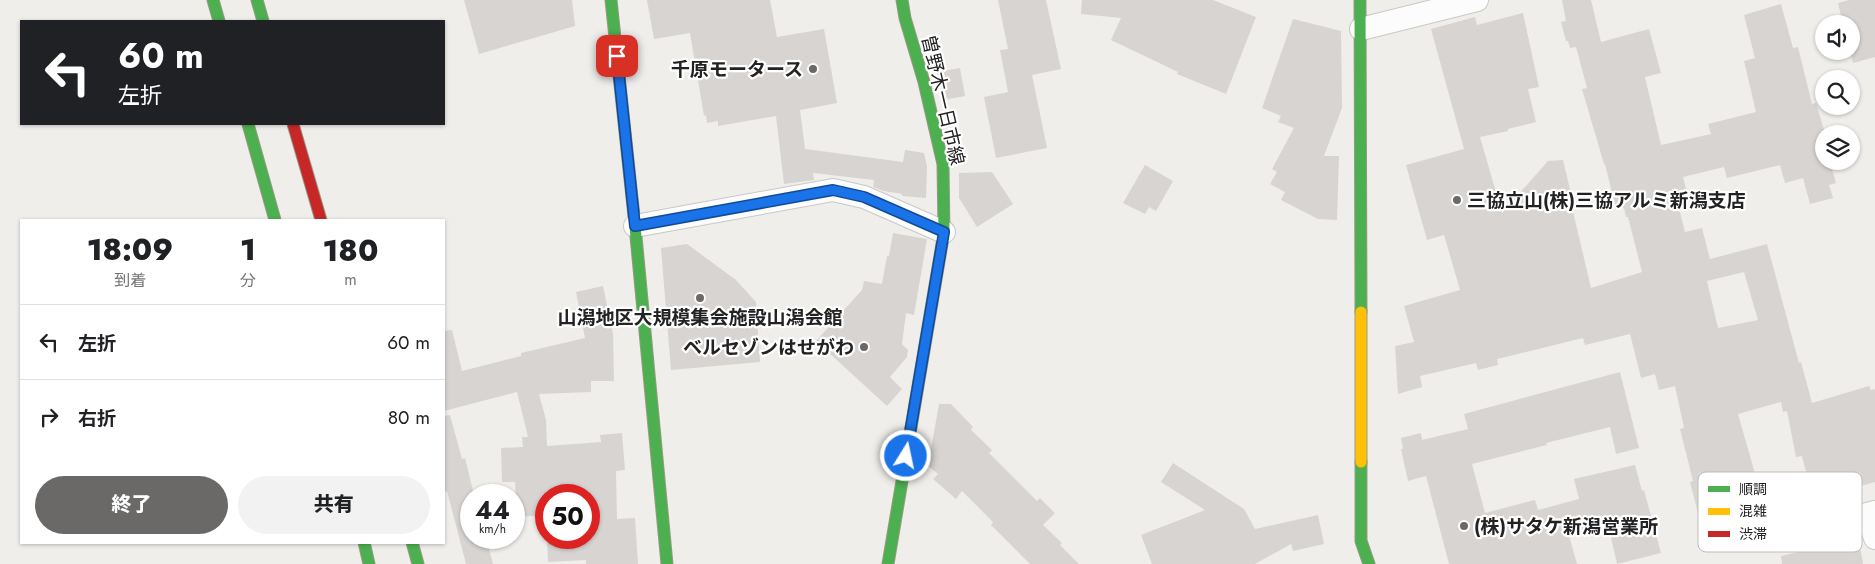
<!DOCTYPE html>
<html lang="ja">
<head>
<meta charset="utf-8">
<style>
  :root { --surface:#fff; --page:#f2f2f2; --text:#202124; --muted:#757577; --line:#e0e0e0; --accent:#6a6968 }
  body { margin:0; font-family:Jost,"Noto Sans JP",sans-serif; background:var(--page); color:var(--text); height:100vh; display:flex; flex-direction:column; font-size:19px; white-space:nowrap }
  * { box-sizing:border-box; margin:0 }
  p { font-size:16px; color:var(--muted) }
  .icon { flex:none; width:28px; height:28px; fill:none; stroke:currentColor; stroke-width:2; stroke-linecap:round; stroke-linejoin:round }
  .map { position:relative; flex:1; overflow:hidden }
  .sheet { position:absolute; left:20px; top:219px; width:425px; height:325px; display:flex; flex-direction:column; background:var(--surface); border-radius:0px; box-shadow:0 1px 4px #0004 }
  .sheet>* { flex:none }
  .top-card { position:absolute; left:20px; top:20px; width:425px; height:105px; border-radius:0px; box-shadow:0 1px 4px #0004; background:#202124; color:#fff; overflow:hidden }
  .tools { position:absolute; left:1815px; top:15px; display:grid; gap:10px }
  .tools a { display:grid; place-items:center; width:45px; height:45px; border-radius:50%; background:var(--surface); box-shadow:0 1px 4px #0004; font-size:25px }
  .speed { position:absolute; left:460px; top:484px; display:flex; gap:10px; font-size:25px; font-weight:700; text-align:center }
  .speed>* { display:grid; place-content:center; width:65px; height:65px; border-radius:50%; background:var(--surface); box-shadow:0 1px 4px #0004; line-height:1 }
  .speed small { font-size:12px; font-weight:400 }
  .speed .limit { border:8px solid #d22; background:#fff; color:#111 }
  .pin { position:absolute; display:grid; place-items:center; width:42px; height:42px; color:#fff; margin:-21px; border-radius:10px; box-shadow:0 2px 8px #0006 }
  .me { position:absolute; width:55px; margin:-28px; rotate:10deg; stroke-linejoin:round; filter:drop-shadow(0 0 4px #0008) }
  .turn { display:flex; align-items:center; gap:18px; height:105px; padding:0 15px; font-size:22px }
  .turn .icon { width:65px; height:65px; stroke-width:2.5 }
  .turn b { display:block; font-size:35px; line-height:42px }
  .eta { display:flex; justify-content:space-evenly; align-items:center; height:85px; text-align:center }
  .eta b { font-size:30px; font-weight:800; line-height:35px }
  .cta { display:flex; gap:10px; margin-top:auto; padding:10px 15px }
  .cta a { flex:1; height:58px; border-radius:30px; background:var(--accent); color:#fff; font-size:20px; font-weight:800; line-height:58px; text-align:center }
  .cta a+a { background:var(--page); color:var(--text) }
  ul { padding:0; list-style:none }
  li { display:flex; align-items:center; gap:15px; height:75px; padding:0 15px; border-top:1px solid var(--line) }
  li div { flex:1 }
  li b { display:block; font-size:19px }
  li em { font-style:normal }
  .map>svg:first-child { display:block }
  .building { fill:#d7d4d2; fill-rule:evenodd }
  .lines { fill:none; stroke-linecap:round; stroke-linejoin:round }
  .street-casing { stroke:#c9c8c7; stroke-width:24 }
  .fast-casing { stroke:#999a82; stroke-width:13 }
  .slow-casing { stroke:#999a82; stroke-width:13 }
  .jam-casing { stroke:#999a82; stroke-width:13 }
  .street { stroke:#fdfcfc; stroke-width:22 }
  .fast { stroke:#4caf50; stroke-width:11 }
  .slow { stroke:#ffc107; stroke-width:11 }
  .jam { stroke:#c62828; stroke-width:11 }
  .route-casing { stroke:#114b97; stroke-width:12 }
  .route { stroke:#1a73e8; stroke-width:9 }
  .poi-dot { fill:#6a6968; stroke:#fff; stroke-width:2 }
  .labels { text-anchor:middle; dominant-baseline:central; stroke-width:4.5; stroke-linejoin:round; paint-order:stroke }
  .poi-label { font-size:19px; font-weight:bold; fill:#222; stroke:#fff; text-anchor:end }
  .street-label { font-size:19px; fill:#222; stroke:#fff }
  .key { fill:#fff; stroke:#bdbdbd; stroke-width:1 }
  .key-label { font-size:14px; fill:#222 }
</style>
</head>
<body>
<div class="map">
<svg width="1875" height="564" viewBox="0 0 1875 564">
  <rect width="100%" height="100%" fill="#f0eeeb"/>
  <path class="building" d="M464,0H572L575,26L479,54Z
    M647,0H770L777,37L824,29L837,103L800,110L805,149L903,162L905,150L924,153L927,166L926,198L902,196V194L884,191L873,187L874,180L813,173L814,180L784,184L776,116L718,126V121L707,123L706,115L704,116L690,33L654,39Z
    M998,0H1046L1061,69L1032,75L1047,148L996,158L984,97L1008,92L1000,50L1008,49Z
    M1082,0H1213L1256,17L1226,94L1177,74L1178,72L1111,40L1121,18L1081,14Z
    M1562,0H1591L1601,42L1649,29L1661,73L1645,77L1661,145L1711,134L1708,124L1756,112L1744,61L1755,58L1744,15L1781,4L1793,48L1798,47L1812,104L1816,103L1824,130V161H1830L1836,183L1829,185L1833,198L1810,204L1803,178L1785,183L1780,165L1727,178L1724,167L1683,177L1686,189L1675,192L1685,232L1702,228L1710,259L1767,244L1799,363L1801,362L1812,403L1869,386L1871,390L1875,389V482L1821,497L1818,486L1810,488L1802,456L1796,457L1787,411L1783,412L1781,402L1738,414L1760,491H1762L1770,524L1713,539L1712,534L1704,536L1690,482L1693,481L1680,429L1684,428L1675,386L1659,390L1655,374L1641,378L1630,334L1585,345L1583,338L1497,359L1498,365L1478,370L1476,363L1420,376L1422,387L1398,394L1395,346L1414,342L1404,306L1460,290L1444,235L1427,240L1406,165L1464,149L1431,29L1475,17L1477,25L1523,13L1539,87L1528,89L1536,122L1508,129V131L1480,137L1502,213L1548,161L1563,160L1573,202L1571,203L1591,288L1642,272L1628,217H1626L1624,208L1616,209L1605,164H1604L1582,89L1587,88L1576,47L1570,48L1568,41H1566L1561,22L1566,21ZM1744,272L1758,320L1718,328L1707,281Z
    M1849,0H1875V57L1853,63L1850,51L1851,24H1843L1838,3Z
    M1293,19L1341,31L1342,108L1324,156H1339L1337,220L1318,219L1281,200L1285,192L1270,184L1277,172L1272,169L1294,128L1278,122L1281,116L1262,108Z
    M960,68L965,96L944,100L937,72Z
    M1145,165L1173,181L1156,211L1149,207L1145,214L1123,203Z
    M992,172L1013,204L977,227L959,198V173Z
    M893,233L927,239L914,315L906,313L902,344L908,350L907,357L890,377L902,389L887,406L816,341L862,290L864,281L882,284L887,256H889Z
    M687,244L736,280L756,302L760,362L671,370L661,248Z
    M603,286L613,334L614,381H591V392L539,394L546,420L547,446L601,442L600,435L622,433L625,470L616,471L617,519L635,518L638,564H586V560L548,562L547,538H589V495H546V515L517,517L515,482H502L501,448L523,447L522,437H528L517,392L444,411V331L452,330L462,371L521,356V353L585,338L576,292Z
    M1620,372L1639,448L1616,454L1610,427L1546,443L1547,445L1472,464L1485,513L1535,500L1538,510L1579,499L1574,479L1635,465L1642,491L1644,490L1661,553L1617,564L1608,524L1568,532L1577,564H1449L1426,476L1408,481L1401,449H1403L1401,438L1421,433L1422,440L1468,429L1464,414Z
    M939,404H951L973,427L971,430L992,450L989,453L1037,501L1040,498L1055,513L1043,525L1062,543L1060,545L1079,564H1030L991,525L993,522L962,491L956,499L933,479L938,474L928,466Z
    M450,415L462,459L465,458L474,495H471V538H486L493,564H466L447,491L444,492V416Z
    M1173,463L1244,509L1255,529L1318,515L1324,544L1293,551L1291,544L1255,564H1152L1141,535L1205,510L1161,482Z
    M1850,540V541L1859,540L1863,564H1782L1781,556Z"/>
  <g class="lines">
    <defs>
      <path id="street" d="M1361,29L1477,0
        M635,226L833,190L864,197L944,232
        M1875,512L1867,514L1875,538"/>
      <path id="fast" d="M213,0L219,21
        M257,0L263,21
        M611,0L635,226L667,564
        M1360,0L1361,312
        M248,124L275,220
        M1361,462V541L1369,564
        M364,542L369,564
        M412,542L418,564
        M888,564L944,232L943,164L924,82L905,18L902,0"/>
      <path id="slow" d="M1361,312V462"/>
      <path id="jam" d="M293,124L321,220"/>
    </defs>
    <use href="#street" class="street-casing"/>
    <use href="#fast" class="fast-casing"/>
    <use href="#slow" class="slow-casing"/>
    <use href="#jam" class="jam-casing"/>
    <use href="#street" class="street"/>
    <use href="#fast" class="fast"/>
    <use href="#slow" class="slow"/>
    <use href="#jam" class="jam"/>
  </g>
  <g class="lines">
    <defs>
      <path id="route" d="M617,56L635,226L833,190L864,197L944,232L906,456"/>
    </defs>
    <use href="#route" class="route-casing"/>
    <use href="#route" class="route"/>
  </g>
  <g class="poi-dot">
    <circle cx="813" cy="69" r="5"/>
    <circle cx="1457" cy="200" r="5"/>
    <circle cx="700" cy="298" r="5"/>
    <circle cx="864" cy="347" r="5"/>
    <circle cx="1464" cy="526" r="5"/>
  </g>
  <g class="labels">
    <g class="poi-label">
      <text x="803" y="69">千原モータース</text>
      <text x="1467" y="200" text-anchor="start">三協立山(株)三協アルミ新潟支店</text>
      <text x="700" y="317" text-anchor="middle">山潟地区大規模集会施設山潟会館</text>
      <text x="854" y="347">ベルセゾンはせがわ</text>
      <text x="1474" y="526" text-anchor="start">(株)サタケ新潟営業所</text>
    </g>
    <g class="street-label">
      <text transform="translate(943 100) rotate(77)">曽野木一日市線</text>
    </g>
  </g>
  <rect x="1698" y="472" width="164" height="80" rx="8" class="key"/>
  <rect x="1708" y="486" width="22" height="6" fill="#4caf50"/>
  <rect x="1708" y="508" width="22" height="7" fill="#ffc107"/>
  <rect x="1708" y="531" width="22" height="6" fill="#c62828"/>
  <g class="key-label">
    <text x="1739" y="494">順調</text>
    <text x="1739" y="516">混雑</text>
    <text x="1739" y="539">渋滞</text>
  </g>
</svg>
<div class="tools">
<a><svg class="icon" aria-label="sound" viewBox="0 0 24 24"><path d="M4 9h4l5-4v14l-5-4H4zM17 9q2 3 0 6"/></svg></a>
<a><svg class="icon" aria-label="search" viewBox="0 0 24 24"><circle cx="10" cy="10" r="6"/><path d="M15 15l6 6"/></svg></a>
<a><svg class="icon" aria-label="layers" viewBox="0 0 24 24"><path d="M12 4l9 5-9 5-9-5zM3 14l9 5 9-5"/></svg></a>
</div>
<div class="speed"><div>44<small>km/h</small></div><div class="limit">50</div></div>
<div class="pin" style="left:617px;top:56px;background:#d93025"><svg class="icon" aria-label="arrive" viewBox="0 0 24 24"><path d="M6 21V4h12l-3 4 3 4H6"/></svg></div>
<svg class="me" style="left:906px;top:456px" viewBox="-20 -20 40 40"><circle r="17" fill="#1a73e8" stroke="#fff" stroke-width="3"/><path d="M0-11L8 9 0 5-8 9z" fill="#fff"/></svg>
<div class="top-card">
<div class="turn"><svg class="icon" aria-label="left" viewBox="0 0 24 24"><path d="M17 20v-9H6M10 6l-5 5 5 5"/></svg><div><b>60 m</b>左折</div></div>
</div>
<section class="sheet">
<div class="eta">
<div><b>18:09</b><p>到着</p></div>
<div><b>1</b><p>分</p></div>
<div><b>180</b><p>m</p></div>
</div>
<ul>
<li><svg class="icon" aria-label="left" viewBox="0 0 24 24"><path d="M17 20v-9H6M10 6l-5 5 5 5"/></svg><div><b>左折</b></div><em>60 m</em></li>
<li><svg class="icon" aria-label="right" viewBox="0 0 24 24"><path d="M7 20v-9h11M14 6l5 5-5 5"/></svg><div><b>右折</b></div><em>80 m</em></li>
</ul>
<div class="cta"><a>終了</a><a>共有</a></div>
</section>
</div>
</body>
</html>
